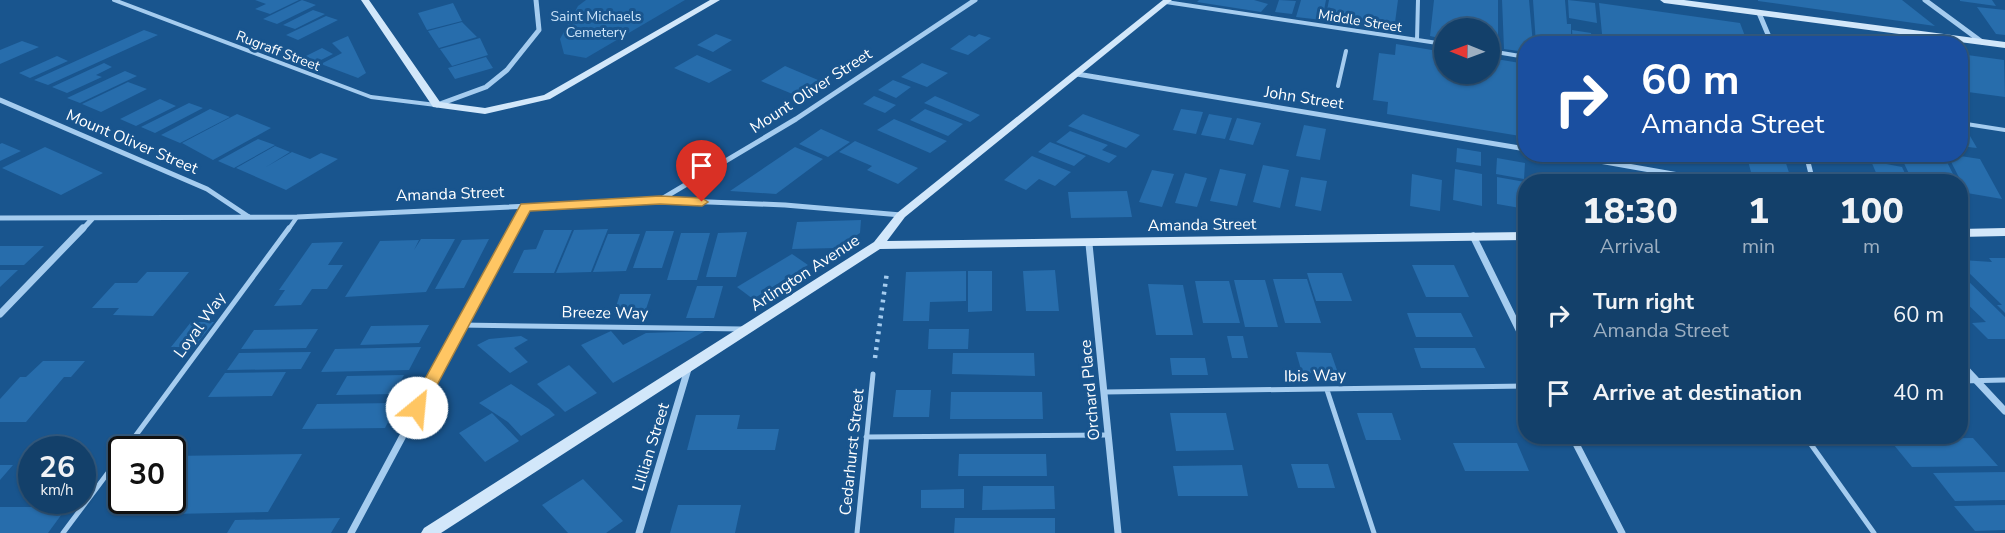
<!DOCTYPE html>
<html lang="en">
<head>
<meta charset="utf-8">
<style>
  :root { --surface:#13406a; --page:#1c4770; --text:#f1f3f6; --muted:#9dafc1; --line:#32597e }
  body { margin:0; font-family:"Nunito Sans",sans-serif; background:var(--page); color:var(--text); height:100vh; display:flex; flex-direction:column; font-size:22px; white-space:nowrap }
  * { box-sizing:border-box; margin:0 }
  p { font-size:20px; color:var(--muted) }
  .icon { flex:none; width:33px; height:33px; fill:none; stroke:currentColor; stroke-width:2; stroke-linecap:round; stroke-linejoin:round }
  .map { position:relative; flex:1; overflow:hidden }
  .side { position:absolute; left:1518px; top:174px; width:450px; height:270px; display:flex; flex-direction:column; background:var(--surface); border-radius:24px; box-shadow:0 2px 4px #0004,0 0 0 2px var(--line) }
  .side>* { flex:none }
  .top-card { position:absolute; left:1518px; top:36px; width:450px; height:126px; border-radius:24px; box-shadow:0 2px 4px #0004,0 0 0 2px var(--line); background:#1a4fa0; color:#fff; overflow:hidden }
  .needle { width:39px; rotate:271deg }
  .fabs { position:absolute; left:1434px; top:18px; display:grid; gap:12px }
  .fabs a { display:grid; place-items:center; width:66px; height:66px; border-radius:50%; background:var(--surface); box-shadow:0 2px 4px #0004,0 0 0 2px var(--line); font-size:30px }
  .speed { position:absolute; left:18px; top:436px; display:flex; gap:12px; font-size:30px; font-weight:700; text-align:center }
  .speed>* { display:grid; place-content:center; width:78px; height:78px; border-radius:50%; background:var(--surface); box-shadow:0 2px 4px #0004,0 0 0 2px var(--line); line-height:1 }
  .speed small { font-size:15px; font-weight:400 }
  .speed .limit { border:3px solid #111; border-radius:9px; background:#fff; color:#111 }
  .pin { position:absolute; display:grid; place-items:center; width:51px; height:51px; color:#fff; margin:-62px -26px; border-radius:50% 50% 50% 0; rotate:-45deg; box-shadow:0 0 6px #0007 }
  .pin .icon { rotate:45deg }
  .me { position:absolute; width:66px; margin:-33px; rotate:28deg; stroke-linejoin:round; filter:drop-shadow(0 0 4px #0008) }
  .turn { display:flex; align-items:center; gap:21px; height:126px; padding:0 24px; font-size:27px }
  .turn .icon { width:78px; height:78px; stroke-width:2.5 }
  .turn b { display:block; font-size:42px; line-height:51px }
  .eta { display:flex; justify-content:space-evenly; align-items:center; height:102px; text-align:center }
  .eta b { font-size:36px; font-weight:800; line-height:42px }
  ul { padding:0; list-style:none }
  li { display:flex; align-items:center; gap:18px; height:78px; padding:0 24px }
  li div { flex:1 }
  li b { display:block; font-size:22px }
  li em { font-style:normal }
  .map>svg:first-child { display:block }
  .green { fill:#2168a7 }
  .building { fill:#276dac }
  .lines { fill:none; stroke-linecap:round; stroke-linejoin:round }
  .path { stroke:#a5ccef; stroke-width:4.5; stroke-dasharray:3 5; stroke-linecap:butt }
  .lane-far1 { stroke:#a5ccef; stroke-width:4 }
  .lane { stroke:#a5ccef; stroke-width:5 }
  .street-far1 { stroke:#a5ccef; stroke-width:5 }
  .street { stroke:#a5ccef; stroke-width:7 }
  .secondary { fill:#d2e7fa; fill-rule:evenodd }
  .route { fill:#ffc663; stroke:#a68140; stroke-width:1.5 }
  .labels { text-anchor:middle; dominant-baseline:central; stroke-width:6; stroke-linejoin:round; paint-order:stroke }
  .far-park-label { font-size:14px; fill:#cbe4fa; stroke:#19558e }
  .far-street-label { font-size:14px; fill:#fff; stroke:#19558e }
  .street-label { font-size:16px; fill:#fff; stroke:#19558e }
</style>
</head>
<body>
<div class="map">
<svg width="2005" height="533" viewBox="0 0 2005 533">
  <rect width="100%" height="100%" fill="#19558e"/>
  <path class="green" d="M586,0H685L586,58L564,54L560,39L578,6Z"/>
  <path class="building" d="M255,0H299L270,14L255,9L266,4Z
    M302,0L316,5L277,24L263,19Z
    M1199,0H1254L1268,4L1261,12L1197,2Z
    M1279,0L1296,1L1292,14L1275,12Z
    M1301,0H1326L1322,20L1296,17Z
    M1329,0H1398L1394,30L1325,20Z
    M1434,0H1498V47L1490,46V28H1444V39L1430,36Z
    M1502,0H1529L1533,44H1526V52L1504,49Z
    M1533,0H1565L1567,24H1571V44H1536Z
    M1568,0L1595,3L1597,23L1569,18Z
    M1758,0H1902L1935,26L1758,1Z
    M1960,0H1992L1996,6L1960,1Z
    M453,3L462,21L427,30L418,13Z
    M1599,3L1740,23L1748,44H1603Z
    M1977,7L2005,10V35L1996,34Z
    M313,10L325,14L295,29L283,25Z
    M326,16L338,20L298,40L286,35Z
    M462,22L477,37L439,48L428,31Z
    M144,30L158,35L48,85L34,80Z
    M1572,30L1591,33L1592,39L1599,40V44H1573Z
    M716,34L732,40L713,52L697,45Z
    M979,34L991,38L968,55L950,49L969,35L975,37Z
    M1819,34L1849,38L1851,44H1823Z
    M348,36L366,73L358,78L321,64L342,53L332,43Z
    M480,38L488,55L452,66L440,49Z
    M22,41L39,47L0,64V50Z
    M1396,44L1444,52V74H1490V58L1526,64V137L1387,114L1388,102L1373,100L1379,53L1395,55Z
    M322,48L333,54L317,62L306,56Z
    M1960,54L2004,60L2005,97L1968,92L1960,79Z
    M697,55L732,70L709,83L674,68Z
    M57,56L68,61L30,78L19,73Z
    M486,57L493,68L455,79L448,68Z
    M104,63L112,67L96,75L102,77L67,93L52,87Z
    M922,63L948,73L927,87L901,77Z
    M785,66L818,80L795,95L761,81Z
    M125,71L137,76L80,103L67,98Z
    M893,80L911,87L896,98L878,90Z
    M128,82L147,89L101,112L82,104Z
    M874,96L896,105L885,113L863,104Z
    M935,96L980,115L970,122L924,103Z
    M160,99L176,106L136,126L120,119Z
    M189,103L203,108L155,133L141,127Z
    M210,109L230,117L180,143L161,135Z
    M925,109L963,124L948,136L910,120Z
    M1181,109L1203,112L1196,134L1173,130Z
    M237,114L271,128L213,160L182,143Z
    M1083,114L1140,135L1126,148L1068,126Z
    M1209,114L1232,118L1225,139L1201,135Z
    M1237,118L1261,123L1253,145L1229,140Z
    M894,119L947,141L930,153L877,130Z
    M1304,125L1326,129L1320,160L1296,156Z
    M821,129L850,142L828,157L799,144Z
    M1070,131L1108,145L1102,150L1117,156L1109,163L1056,142Z
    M1960,135L1970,136L1977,148L1960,146Z
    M258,139L275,145L234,168L218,161Z
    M855,141L918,168L898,184L867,170L872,166L839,152Z
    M1050,142L1086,156L1074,166L1038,152Z
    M2,143L21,151L0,161V144Z
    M275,146L290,152L266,167L292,152L310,159L321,153L338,159L286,190L236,168Z
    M45,147L103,173L61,195L2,168Z
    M795,147L823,159L776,194L730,191Z
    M1457,148L1481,152V166L1456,162Z
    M1664,154H1695L1698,163L1665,158Z
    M1746,154H1783L1791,179L1751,172Z
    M1947,154L1980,159L2002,199L1967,193Z
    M1900,155L1947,162L1957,182H1913Z
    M1032,156L1071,172L1055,186L1039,179L1026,190L1004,180Z
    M1497,158L1525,163L1524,179L1496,174Z
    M1871,161L1902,167L1909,182H1880Z
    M1263,165L1289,170L1280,208L1253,202Z
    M1220,169L1246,174L1237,206L1210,201Z
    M1455,169L1482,174V206L1453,200Z
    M1152,170L1174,174L1162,207L1139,202Z
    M1185,173L1207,178L1197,207L1175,203Z
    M1412,174L1442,180L1440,211L1410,206Z
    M1580,175H1607L1612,182H1584Z
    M1301,177L1327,181L1321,211L1295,206Z
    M1497,177L1525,182L1526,209L1497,204Z
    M1127,191L1132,217L1071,218L1068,192Z
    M861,220L860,233L837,248L792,249L797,222Z
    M608,229L591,272L556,273L574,230Z
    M544,230H572L554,273H513L524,250L536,249Z
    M646,231H674L662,268H633Z
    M747,232L736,277H706L718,233Z
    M681,233H710L697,280H667Z
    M608,234H640L626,271L593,272Z
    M421,239H455L426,292L345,297L380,241L419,240L414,250Z
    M489,239L464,288L435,289L462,240Z
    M343,242L328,265H343L327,289H312L301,305L274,306L285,290H279L312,243Z
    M0,246H44L24,265H0Z
    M792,254L808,265L753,299L737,287Z
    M1989,258H2005V313L1997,305H2002L1963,267H1969L1962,260L1992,262Z
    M1412,265H1454L1469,297H1426Z
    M0,270H18L0,287Z
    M1055,270L1059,311H1026L1023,271Z
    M966,271V301L930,302L929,321H903L906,272Z
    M968,271H992V311L968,312Z
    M147,272H189L153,316L113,315L119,308H92L115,283H137Z
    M1307,273H1342L1352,301H1316Z
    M1960,273L2005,317V339H1988L1972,323L1986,322L1960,297Z
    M1273,279H1307L1321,323H1285Z
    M1234,280H1265L1278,327H1245Z
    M1195,281H1229L1240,323H1203Z
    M1148,284L1183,285L1193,335H1156Z
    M697,286H723L714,318H686Z
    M620,294H651L645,312L614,313Z
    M1407,313H1461L1473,337H1416Z
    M191,322H214L194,347H171Z
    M429,325L419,343L360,345L371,326Z
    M318,329L306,348L241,349L254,330Z
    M929,329H969L968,349H928Z
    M611,331L623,345L646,333L705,331L613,383L581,345Z
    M521,336L528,340L514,348L528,362L510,373L477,345L489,339Z
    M1227,336H1243L1248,358H1232Z
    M421,347L409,370L321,372L335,349Z
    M1414,348H1475L1485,368H1421Z
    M311,352L301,369L227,370L239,353Z
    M1296,352L1331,353L1338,373H1302Z
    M953,353H1034L1035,376L952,374Z
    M1170,358H1205L1208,375H1172Z
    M43,361H85L71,377H64L26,422H0V399L20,377H26Z
    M569,365L597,393L565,412L537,384Z
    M286,372L272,396L208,397L225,373Z
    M404,375L394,394L336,395L347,376Z
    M511,384L549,409L555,415L521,436L508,422L479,403Z
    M896,390H931L929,417H893Z
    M951,392H1042L1043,419H950Z
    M398,403L385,428L302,429L317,404Z
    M492,413L519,441L485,462L459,433Z
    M1170,413H1226L1234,450L1176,451Z
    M1357,413H1392L1401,440H1366Z
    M696,415H740L737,429H779L775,450H687Z
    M1973,438L1998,466L1912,467L1889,439Z
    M1453,443H1517L1529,471H1465Z
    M302,454L268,512L125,515L135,501H172V456Z
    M959,454H1046L1047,476H958Z
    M1291,464H1328L1335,488H1298Z
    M0,465H13L0,480Z
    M1242,465L1248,496H1178L1173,466Z
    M2005,472V500L1955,501L1933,473Z
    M583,479L623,521L606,533H568L542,505Z
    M983,486H1054L1055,509L982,510Z
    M964,489V508H921V490Z
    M678,505H741L735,533H670Z
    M2005,505V530L1975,531L1954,506Z
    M0,507H67L48,533H0Z
    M340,518L331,533H227L235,520Z
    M955,518H1055V533H954Z"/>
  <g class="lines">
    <path class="path" d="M875,358L887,272"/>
    <path class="lane-far1" d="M114,0L371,97L436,105
      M1166,2L1444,44
      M1417,40L1418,0
      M1490,51L1526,57
      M1338,86L1346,51
      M1960,123L2005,130
      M288,230L297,217"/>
    <path class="lane" d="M460,325L743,329
      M1960,381L2005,380
      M1327,390L1374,533
      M1105,392L1526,386
      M1805,436L1874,533
      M866,437L1108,435
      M125,450L289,228
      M63,533L122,454
      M857,533L873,374"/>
    <path class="street-far1" d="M1925,0L1982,42
      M1759,13L1772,44
      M1077,74L1526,149
      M0,100L207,189L249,217
      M437,105L486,87L507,70L539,30L536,0
      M1560,154L1718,182
      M1806,154L1813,182
      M660,200L796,119L975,0
      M0,218L297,217L660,200L785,205L901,215
      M82,230L93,218
      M513,230L525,207"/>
    <path class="street" d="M1473,236L1526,344
      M1089,244L1118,533
      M0,314L83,228
      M1960,363L2005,411
      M1572,436L1622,533
      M351,533L514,228
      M639,533L688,369"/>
    <path class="secondary" d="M361,0H369L440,102L485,108L544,95L710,0H720L550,99L485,114L433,107Z
      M1163,0H1172L905,217L887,241L1526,232V240L880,249L441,533H421L424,528L874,242L897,213Z
      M1660,0H1684L2005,42V48L1664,3Z
      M2005,228V236L1960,237V229Z"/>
  </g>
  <path class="route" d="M660,196L702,198L708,202L702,206L660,204L530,211L422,413H411L409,408L521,204Z"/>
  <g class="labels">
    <g class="far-park-label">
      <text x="596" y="16">Saint Michaels<tspan x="596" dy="16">Cemetery</tspan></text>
    </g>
    <g class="far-street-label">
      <text transform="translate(1360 21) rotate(9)">Middle Street</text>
      <text transform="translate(278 51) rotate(21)">Rugraff Street</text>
    </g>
    <g class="street-label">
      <text transform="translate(811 91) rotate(-33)">Mount Oliver Street</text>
      <text transform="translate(1304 98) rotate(9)">John Street</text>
      <text transform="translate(132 142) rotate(23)">Mount Oliver Street</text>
      <text transform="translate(450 194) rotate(-2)">Amanda Street</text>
      <text transform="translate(1202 225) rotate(-1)">Amanda Street</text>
      <text transform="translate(805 273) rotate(-33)">Arlington Avenue</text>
      <text transform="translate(605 313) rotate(1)">Breeze Way</text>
      <text transform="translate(200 325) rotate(-54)">Loyal Way</text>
      <text transform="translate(1315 376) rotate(-1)">Ibis Way</text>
      <text transform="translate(1090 390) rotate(-95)">Orchard Place</text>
      <text transform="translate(651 447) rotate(-73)">Lillian Street</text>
      <text transform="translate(852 452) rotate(-84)">Cedarhurst Street</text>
    </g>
  </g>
</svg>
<div class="fabs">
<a><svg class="needle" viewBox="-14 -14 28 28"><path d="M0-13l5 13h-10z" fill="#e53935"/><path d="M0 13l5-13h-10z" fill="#9dafc1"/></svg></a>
</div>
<div class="speed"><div>26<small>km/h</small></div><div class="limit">30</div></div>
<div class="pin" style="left:702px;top:202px;background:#d93025"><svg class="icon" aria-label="arrive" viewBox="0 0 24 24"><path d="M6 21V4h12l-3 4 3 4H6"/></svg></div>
<svg class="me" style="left:417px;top:408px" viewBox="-20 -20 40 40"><circle r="19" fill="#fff"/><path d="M0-13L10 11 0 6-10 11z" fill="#ffc663"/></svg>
<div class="top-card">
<div class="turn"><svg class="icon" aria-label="right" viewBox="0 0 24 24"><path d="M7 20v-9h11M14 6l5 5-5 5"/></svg><div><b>60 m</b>Amanda Street</div></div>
</div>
<section class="side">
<div class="eta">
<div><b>18:30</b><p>Arrival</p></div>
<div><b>1</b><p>min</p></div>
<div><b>100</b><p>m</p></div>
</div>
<ul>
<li><svg class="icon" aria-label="right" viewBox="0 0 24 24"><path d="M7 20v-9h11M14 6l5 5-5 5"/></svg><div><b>Turn right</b><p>Amanda Street</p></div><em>60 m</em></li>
<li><svg class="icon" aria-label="arrive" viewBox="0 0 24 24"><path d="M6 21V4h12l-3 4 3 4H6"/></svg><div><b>Arrive at destination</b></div><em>40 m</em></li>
</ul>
</section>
</div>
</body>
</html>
